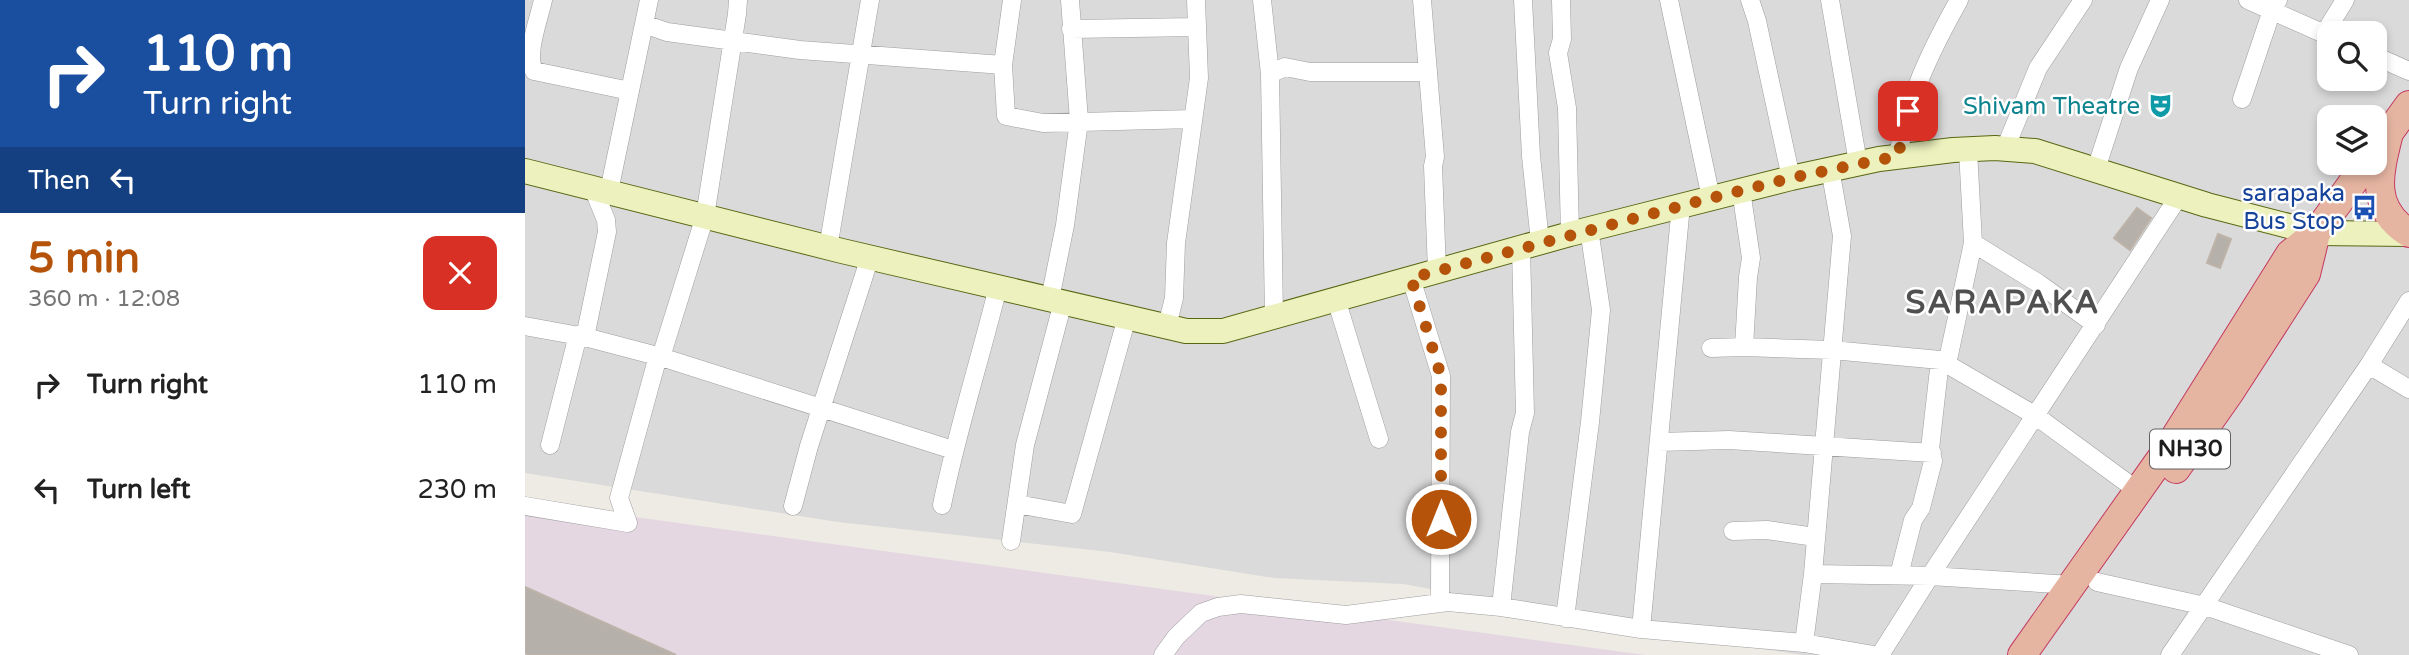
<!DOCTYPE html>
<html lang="en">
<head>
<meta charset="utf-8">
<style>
  :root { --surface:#fff; --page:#f2f2f2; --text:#222; --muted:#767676; --accent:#b45309 }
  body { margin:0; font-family:"Varela Round",sans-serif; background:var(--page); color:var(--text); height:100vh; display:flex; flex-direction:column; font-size:26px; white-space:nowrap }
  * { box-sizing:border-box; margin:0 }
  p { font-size:23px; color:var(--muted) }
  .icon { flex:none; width:38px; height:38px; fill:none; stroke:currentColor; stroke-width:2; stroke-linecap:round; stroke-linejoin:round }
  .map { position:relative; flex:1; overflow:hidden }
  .details { display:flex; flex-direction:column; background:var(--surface); width:525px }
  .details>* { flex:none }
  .top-card { background:#1a4fa0; color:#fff; overflow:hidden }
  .buttons { position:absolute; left:1792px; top:21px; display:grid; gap:14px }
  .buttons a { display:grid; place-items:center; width:70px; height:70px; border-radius:14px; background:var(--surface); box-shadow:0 4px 10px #0003; font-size:35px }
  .pin { position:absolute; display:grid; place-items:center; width:60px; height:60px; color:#fff; margin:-30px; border-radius:14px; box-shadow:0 4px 10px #0006 }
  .me { position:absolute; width:77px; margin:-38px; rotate:0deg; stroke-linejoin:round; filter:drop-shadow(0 0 5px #0008) }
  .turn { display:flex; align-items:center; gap:24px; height:147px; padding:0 28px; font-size:32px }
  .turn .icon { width:91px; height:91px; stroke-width:2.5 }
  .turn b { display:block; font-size:49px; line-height:60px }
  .then { display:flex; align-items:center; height:66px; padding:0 28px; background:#0003; gap:14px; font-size:26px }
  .round { display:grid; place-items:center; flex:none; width:74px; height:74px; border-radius:14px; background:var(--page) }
  .head { display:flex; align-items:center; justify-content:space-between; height:119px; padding:0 28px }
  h1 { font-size:42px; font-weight:700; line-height:52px; color:var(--accent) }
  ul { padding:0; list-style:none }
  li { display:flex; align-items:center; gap:21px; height:105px; padding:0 28px }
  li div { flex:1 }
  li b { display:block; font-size:26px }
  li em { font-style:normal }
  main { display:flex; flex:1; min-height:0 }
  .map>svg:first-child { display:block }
  .residential { fill:#dbdada; fill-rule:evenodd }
  .industrial { fill:#e5d7e2 }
  .building { fill:#b6b0aa; stroke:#bdb3a8; stroke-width:2 }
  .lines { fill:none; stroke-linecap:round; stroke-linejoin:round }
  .minor-casing { stroke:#9e9e9e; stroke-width:19 }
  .secondary-casing { stroke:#586712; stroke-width:26 }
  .trunk-casing { stroke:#c43960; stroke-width:30 }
  .minor { stroke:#fff; stroke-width:18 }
  .secondary { stroke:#ecf1be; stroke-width:24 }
  .trunk { stroke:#e6b5a2; stroke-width:28 }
  .route { stroke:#b45309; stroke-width:12; stroke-dasharray:0 21.6 }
  .labels { text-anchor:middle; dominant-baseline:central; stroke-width:5; stroke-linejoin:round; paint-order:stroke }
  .shield { fill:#fff; stroke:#616161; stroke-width:2 }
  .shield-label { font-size:23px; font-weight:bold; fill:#1d1d1d }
  .culture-label { font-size:24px; fill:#0d838f; stroke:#fff; text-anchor:end }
  .transit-label { font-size:24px; fill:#164399; stroke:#fff; text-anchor:end }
  .district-label { font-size:32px; font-weight:bold; letter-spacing:2px; fill:#505050; stroke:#fff }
</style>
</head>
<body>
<main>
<section class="details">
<div class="top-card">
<div class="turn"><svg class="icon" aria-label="right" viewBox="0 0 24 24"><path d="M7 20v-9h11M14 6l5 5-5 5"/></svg><div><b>110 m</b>Turn right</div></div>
<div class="then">Then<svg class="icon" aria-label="left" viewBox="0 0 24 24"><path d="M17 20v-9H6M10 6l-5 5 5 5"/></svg></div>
</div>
<div class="head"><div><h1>5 min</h1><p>360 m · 12:08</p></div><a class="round" style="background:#d93025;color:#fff"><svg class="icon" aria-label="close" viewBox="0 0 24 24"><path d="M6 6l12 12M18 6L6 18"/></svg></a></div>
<ul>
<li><svg class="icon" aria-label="right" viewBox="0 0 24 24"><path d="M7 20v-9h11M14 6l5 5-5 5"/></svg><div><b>Turn right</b></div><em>110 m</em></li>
<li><svg class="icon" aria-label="left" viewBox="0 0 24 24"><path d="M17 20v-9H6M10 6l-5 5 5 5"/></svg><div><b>Turn left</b></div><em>230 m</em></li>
</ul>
</section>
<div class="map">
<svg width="1884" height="655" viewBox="0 0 1884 655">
  <rect width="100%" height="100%" fill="#edebe4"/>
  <path class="residential" d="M0,0H1884V655H1278L1205,644L878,584L749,578L585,552L313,522L0,473ZM1804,33H1850V79H1804ZM1804,117H1850V163H1804Z"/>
  <path class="industrial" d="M0,502L1120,655H0Z"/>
  <path class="building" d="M1612,208L1626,218L1605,250L1589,238Z
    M1693,234L1706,239L1695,268L1682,263Z
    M0,587L151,655H4L0,653Z"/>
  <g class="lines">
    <defs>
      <path id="minor" d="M18,0C14,19 0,54 9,71L105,91
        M487,0L478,65L481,116L518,123L668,119
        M737,0L745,74L749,317
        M897,0L910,157L908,166L912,271
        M998,0L1006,156L1015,242
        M1036,0L1037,39L1033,53L1042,108L1045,234
        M1144,0L1186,198
        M1225,0L1232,21L1266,178
        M1305,0L1333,163
        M1723,0L1804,36
        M119,24L142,32L275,50L478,65
        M546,29L671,27
        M1799,34L1820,0
        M1850,56L1884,71
        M745,74L760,67L785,72H901
        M1717,99L1747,10L1753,0
        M1480,149L1513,68L1558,0
        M1373,156C1382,99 1406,50 1434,0
        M1571,169L1604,68L1635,0
        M68,188L81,220L82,232L60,337L136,357L428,450
        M1216,190L1226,258L1223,277L1219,347L1307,350L1415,360L1511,416L1613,491
        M84,191L124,0
        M1448,243L1513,283L1571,325
        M303,248L345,0
        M886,278L916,376L915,594L916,598L923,602
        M525,299L540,225L554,121L545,0
        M811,299L854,439
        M0,326L60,337
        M642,326L649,298L651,243L674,78L671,0
        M1186,348L1219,347
        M136,357L180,216L212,14L213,0
        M1422,364L1448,243L1443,150
        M1844,365L1884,389
        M1134,442L1204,440L1407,453
        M25,445L53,335
        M492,504L547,514L602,317
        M417,505C432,431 455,360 473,287
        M0,506L103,523L94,498L133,356
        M268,506L284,446L345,257
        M1208,531L1242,530L1290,537
        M486,541L500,445L538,302
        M1288,574L1405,576L1547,585
        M1374,575L1388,520L1396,508L1408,461L1405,449L1415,360
        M1572,582L1680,606L1824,655
        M976,607L995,432L1000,413L996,248
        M1040,618L1065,422L1076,310L1064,229
        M1116,629L1156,205
        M1279,643L1288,574L1317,236L1305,169
        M638,655L651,637L676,613L693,607L716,604L821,615L923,602L976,607L1116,629L1279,643L1349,655
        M1355,655L1405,576L1654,196
        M1645,655L1844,365L1884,301"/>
      <path id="secondary" d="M0,171L317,251L661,331H698L1045,234L1266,178L1354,159L1428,150L1470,148L1510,151L1682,205L1791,233L1884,234"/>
      <path id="trunk" d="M1864,133C1854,173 1844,208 1884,233
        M1853,148L1884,105
        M1651,469L1705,392L1781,274L1791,233
        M1497,655L1642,450L1765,254L1791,233L1842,163"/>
    </defs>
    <use href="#minor" class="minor-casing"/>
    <use href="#secondary" class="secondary-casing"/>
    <use href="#trunk" class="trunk-casing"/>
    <use href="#minor" class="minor"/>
    <use href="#secondary" class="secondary"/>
    <use href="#trunk" class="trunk"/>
  </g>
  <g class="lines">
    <path class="route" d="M916,519V376L886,278L1186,198L1266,178L1373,156L1383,111"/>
  </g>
  <defs>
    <symbol id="theatre-bare" viewBox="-9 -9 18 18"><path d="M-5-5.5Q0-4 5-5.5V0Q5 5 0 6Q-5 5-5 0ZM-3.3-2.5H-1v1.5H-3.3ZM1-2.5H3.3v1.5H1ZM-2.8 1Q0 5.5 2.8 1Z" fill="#0f9aa8" stroke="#fff" stroke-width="2.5" paint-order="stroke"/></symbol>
    <symbol id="bus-bare" viewBox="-9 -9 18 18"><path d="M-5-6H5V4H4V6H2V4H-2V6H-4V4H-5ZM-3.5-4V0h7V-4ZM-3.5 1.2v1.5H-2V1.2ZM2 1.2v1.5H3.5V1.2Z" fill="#1a4fb4" stroke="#fff" stroke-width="2.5" paint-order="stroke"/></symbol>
  </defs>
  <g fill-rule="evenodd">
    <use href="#theatre-bare" x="1618" y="88" width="35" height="35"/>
    <use href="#bus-bare" x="1822" y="190" width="35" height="35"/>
  </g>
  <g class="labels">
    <rect class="shield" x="1625" y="429.5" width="80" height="39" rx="5"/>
    <g class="shield-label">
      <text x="1665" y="449">NH30</text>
    </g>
    <g class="culture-label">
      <text x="1615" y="106">Shivam Theatre</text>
    </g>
    <g class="transit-label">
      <text x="1820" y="193">sarapaka<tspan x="1820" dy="28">Bus Stop</tspan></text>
    </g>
    <g class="district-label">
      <text x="1478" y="303">SARAPAKA</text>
    </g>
  </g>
</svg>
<div class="buttons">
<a><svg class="icon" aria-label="search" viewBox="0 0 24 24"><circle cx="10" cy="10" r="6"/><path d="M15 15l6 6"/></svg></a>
<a><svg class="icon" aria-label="layers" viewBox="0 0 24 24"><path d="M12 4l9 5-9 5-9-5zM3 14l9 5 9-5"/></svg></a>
</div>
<div class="pin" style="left:1383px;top:111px;background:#d93025"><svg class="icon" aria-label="arrive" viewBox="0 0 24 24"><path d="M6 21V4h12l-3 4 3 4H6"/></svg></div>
<svg class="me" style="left:916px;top:519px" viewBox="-20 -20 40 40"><circle r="17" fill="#b45309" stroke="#fff" stroke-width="3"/><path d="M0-11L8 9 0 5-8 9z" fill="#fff"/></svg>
</div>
</main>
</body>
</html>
